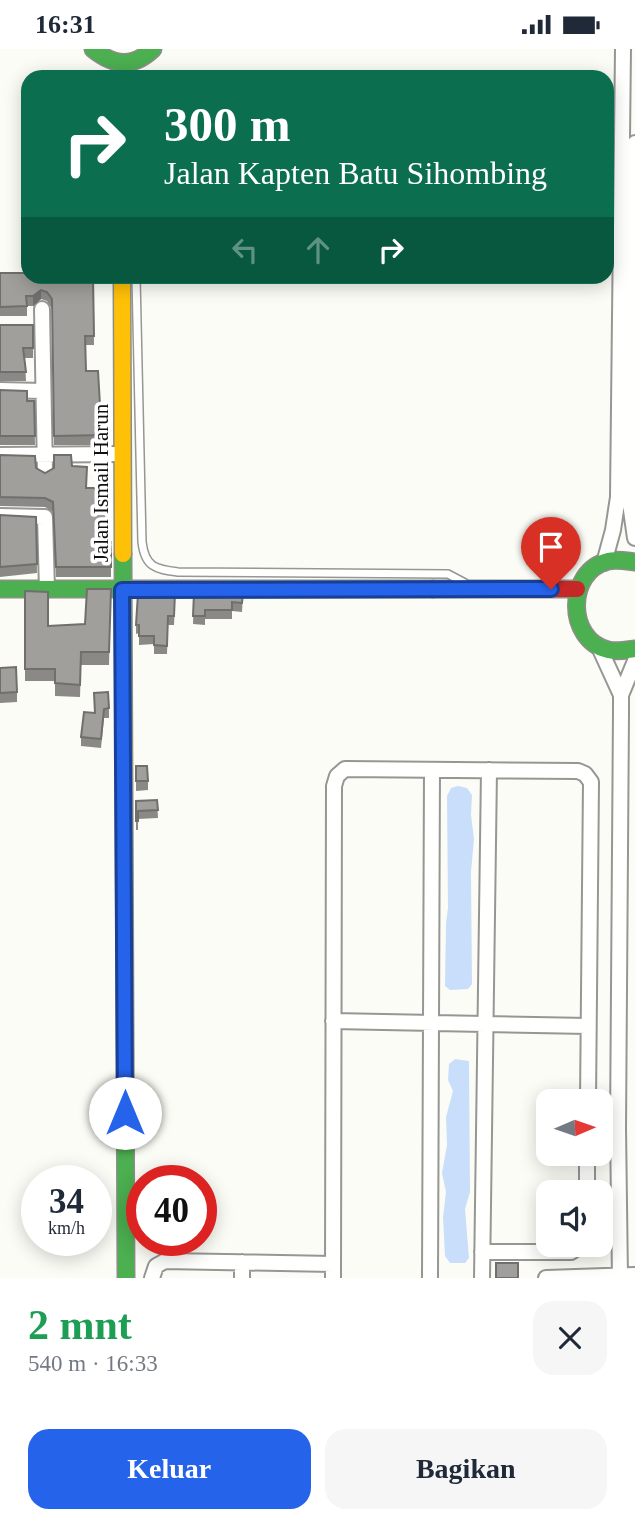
<!DOCTYPE html>
<html lang="id">
<head>
<meta charset="utf-8">
<style>
  :root { --surface:#fff; --page:#f6f6f7; --text:#1f2937; --muted:#747a83; --accent:#2563eb }
  body { margin:0; font-family:Georgia,serif; background:var(--page); color:var(--text); height:100vh; display:flex; flex-direction:column; font-size:26px; white-space:nowrap }
  * { box-sizing:border-box; margin:0 }
  p { font-size:23px; color:var(--muted) }
  .icon { flex:none; width:38px; height:38px; fill:none; stroke:currentColor; stroke-width:2; stroke-linecap:round; stroke-linejoin:round }
  .map { position:relative; height:1229px; overflow:hidden }
  .side { display:flex; flex-direction:column; background:var(--surface); flex:1 }
  .side>* { flex:none }
  .banner { position:absolute; left:21px; top:21px; width:593px; height:214px; border-radius:21px; box-shadow:0 4px 18px #0003; background:#0b6e4f; color:#fff; overflow:hidden }
  .needle { width:46px; rotate:88deg }
  .controls { position:absolute; left:536px; top:1040px; display:grid; gap:14px }
  .controls a { display:grid; place-items:center; width:77px; height:77px; border-radius:14px; background:var(--surface); box-shadow:0 4px 18px #0003; font-size:35px }
  .speed { position:absolute; left:21px; top:1116px; display:flex; gap:14px; font-size:35px; font-weight:700; text-align:center }
  .speed>* { display:grid; place-content:center; width:91px; height:91px; border-radius:50%; background:var(--surface); box-shadow:0 4px 18px #0003; line-height:1 }
  .speed small { font-size:18px; font-weight:400 }
  .speed .limit { border:10px solid #d22; background:#fff; color:#111 }
  .pin { position:absolute; display:grid; place-items:center; width:60px; height:60px; color:#fff; margin:-72px -30px; border-radius:50% 50% 50% 0; rotate:-45deg; box-shadow:0 0 7px #0007 }
  .pin .icon { rotate:45deg }
  .me { position:absolute; width:77px; margin:-38px; rotate:0deg; stroke-linejoin:round; filter:drop-shadow(0 0 5px #0008) }
  .turn { display:flex; align-items:center; gap:24px; height:147px; padding:0 28px; font-size:32px }
  .turn .icon { width:91px; height:91px; stroke-width:2.5 }
  .turn b { display:block; font-size:49px; line-height:60px }
  .lanes { display:flex; align-items:center; height:66px; padding:0 28px; background:#0003; justify-content:center; gap:35px; direction:ltr }
  .lanes .off { opacity:.35 }
  .round { display:grid; place-items:center; flex:none; width:74px; height:74px; border-radius:21px; background:var(--page) }
  .headline { display:flex; align-items:center; justify-content:space-between; height:119px; padding:0 28px }
  h1 { font-size:42px; font-weight:800; line-height:52px; color:#1e9e55 }
  .cta { display:flex; gap:14px; margin-top:auto; padding:14px 28px }
  .cta a { flex:1; height:80px; border-radius:21px; background:var(--accent); color:#fff; font-size:28px; font-weight:800; line-height:80px; text-align:center }
  .cta a+a { background:var(--page); color:var(--text) }
  .status { display:flex; justify-content:space-between; align-items:center; height:49px; padding:0 35px; background:var(--surface); direction:ltr }
  .status svg { height:19px; fill:currentColor }
  .map>svg:first-child { display:block }
  .water { fill:#c9defa }
  .lines { fill:none; stroke-linecap:round; stroke-linejoin:round }
  .lane-casing { stroke:#969694; stroke-width:10 }
  .street-casing { stroke:#969694; stroke-width:18 }
  .fast-casing { stroke:#8d8d8a; stroke-width:19 }
  .slow-casing { stroke:#8d8d8a; stroke-width:19 }
  .jam-casing { stroke:#8d8d8a; stroke-width:19 }
  .lane { stroke:#fffffe; stroke-width:7 }
  .street { stroke:#fffffe; stroke-width:14 }
  .fast { stroke:#4caf50; stroke-width:16 }
  .slow { stroke:#ffc107; stroke-width:16 }
  .jam { stroke:#c62828; stroke-width:16 }
  .wall { fill:#8a8985 }
  .shaded-wall { fill:#706f6c }
  .building { fill:#a09f9b; stroke:#706f6c; stroke-width:2 }
  .route-casing { stroke:#184099; stroke-width:18 }
  .route { stroke:#2563eb; stroke-width:12 }
  .labels { text-anchor:middle; dominant-baseline:central; stroke-width:7; stroke-linejoin:round; paint-order:stroke }
  .street-label { font-size:21px; fill:#101010; stroke:#fff }
</style>
</head>
<body>
<div class="status"><b>16:31</b><svg viewBox="0 0 49 12"><path d="M0 12V9h3v3zM5 12V6h3v6zM10 12V3h3v9zM15 12V0h3v12zM26 1h20v11H26zM47 4h2v5h-2z"/></svg></div>
<div class="map">
<svg width="635" height="1229" viewBox="0 0 635 1229">
  <rect width="100%" height="100%" fill="#fcfcf6"/>
  <path class="water" d="M458,737L467,739L472,746L471,766L474,790L471,823L472,935L468,940L450,941L445,937L446,874L448,859L447,747L451,739Z
    M455,1010L469,1012L470,1143L465,1160L469,1209L465,1214H450L445,1207L443,1168L446,1143L442,1124L447,1096L446,1068L453,1042L448,1031L449,1015Z"/>
  <g class="lines">
    <defs>
      <path id="lane" d="M136,228L142,493C145,518 155,520 178,523L448,525L465,534"/>
      <path id="street" d="M635,94L629,447L635,489
        M42,260L45,424
        M0,341L43,342
        M0,406L122,405
        M0,467L45,468L47,541
        M604,514L613,481L618,448L623,0
        M599,598L621,646V663L618,1079L620,1229
        M621,646L635,612
        M333,972L588,977
        M587,1143V1104
        M482,1203H571L583,1195
        M242,1213V1229
        M152,1229L156,1217L165,1212L333,1215
        M333,1229L334,737L337,727L345,720L578,722L585,725L591,733L588,1052
        M430,1229L432,721
        M482,1229L489,721
        M546,1229L635,1226"/>
      <path id="fast" d="M93,0C114,17 133,19 153,0
        M123,505L126,1229
        M635,513C627,512 616,510 608,512C566,522 566,591 608,601C616,603 627,601 635,600
        M0,540H433"/>
      <path id="slow" d="M122,228L123,505"/>
      <path id="jam" d="M433,540H577"/>
    </defs>
    <use href="#lane" class="lane-casing"/>
    <use href="#street" class="street-casing"/>
    <use href="#fast" class="fast-casing"/>
    <use href="#slow" class="slow-casing"/>
    <use href="#jam" class="jam-casing"/>
    <use href="#lane" class="lane"/>
    <use href="#street" class="street"/>
    <use href="#fast" class="fast"/>
    <use href="#slow" class="slow"/>
    <use href="#jam" class="jam"/>
  </g>
  <path class="wall" d="M0,224L28,228H93L94,296H85L86,322L100,356H106V396H54L52,260L47,252L41,250L33,257H27V267H0Z
    M0,276H33V309H25L26,332H0Z
    M0,341L27,352H34L35,396H0Z
    M0,406L36,419L45,424L72,417L107,466L109,493H111V528H56L53,463L45,458L0,457Z
    M0,466L36,468L37,524L0,528Z
    M111,540L109,616H81L80,648L55,647V632H25V542L48,577L85,575Z
    M194,544H243L242,563L232,562V570H205V576L193,575Z
    M175,552L174,576H168L167,605H154V595L139,596V584L136,585V576Z
    M0,619L17,643V653L0,654Z
    M94,644L109,659V669H104L101,699L81,697V688L95,664Z
    M136,717L148,732V741L136,742Z
    M157,751L158,769L138,770V781H136V752Z"/>
  <path class="shaded-wall" d="M41,241V250L33,257V247Z"/>
  <path class="building" d="M0,224H28V228H93L94,287H85L86,322H98L100,356H106V386L54,387L52,250L47,243L41,241L33,247H26L27,257L0,258Z
    M0,276H33V299H23L26,323H0Z
    M0,341L27,342V352H34L35,387H0Z
    M0,406L35,407L36,419L45,424L54,419V406H71L72,417L87,418L86,439H107V462L109,493H111V518H56L53,453L45,449L0,448Z
    M0,466L36,468L37,515L0,518Z
    M87,540H111L109,603H81L80,636L55,634V620H25V542L48,543V577L85,575Z
    M138,544H175L174,567H168L167,597L154,596V587H139V576H136Z
    M194,544H243L242,554L232,553V561H205V567H193Z
    M16,618L17,643L0,644V619Z
    M108,643L109,659L104,660L101,690L81,688L84,663L95,664L94,644Z
    M136,717H147L148,732H136Z
    M157,751L158,761L138,762V772H136V752Z
    M496,1214H518V1229H496Z"/>
  <g class="lines">
    <defs>
      <path id="route" d="M125,1064L122,541L551,540"/>
    </defs>
    <use href="#route" class="route-casing"/>
    <use href="#route" class="route"/>
  </g>
  <g class="labels">
    <g class="street-label">
      <text transform="translate(101 434) rotate(-90)">Jalan Ismail Harun</text>
    </g>
  </g>
</svg>
<div class="controls">
<a><svg class="needle" viewBox="-14 -14 28 28"><path d="M0-13l5 13h-10z" fill="#e53935"/><path d="M0 13l5-13h-10z" fill="#747a83"/></svg></a>
<a><svg class="icon" aria-label="sound" viewBox="0 0 24 24"><path d="M4 9h4l5-4v14l-5-4H4zM17 9q2 3 0 6"/></svg></a>
</div>
<div class="speed"><div>34<small>km/h</small></div><div class="limit">40</div></div>
<div class="pin" style="left:551px;top:540px;background:#d93025"><svg class="icon" aria-label="arrive" viewBox="0 0 24 24"><path d="M6 21V4h12l-3 4 3 4H6"/></svg></div>
<svg class="me" style="left:125px;top:1064px" viewBox="-20 -20 40 40"><circle r="19" fill="#fff"/><path d="M0-13L10 11 0 6-10 11z" fill="#2563eb"/></svg>
<div class="banner">
<div class="turn"><svg class="icon" aria-label="right" viewBox="0 0 24 24"><path d="M7 20v-9h11M14 6l5 5-5 5"/></svg><div><b>300 m</b>Jalan Kapten Batu Sihombing</div></div>
<div class="lanes"><svg class="icon off" aria-label="left" viewBox="0 0 24 24"><path d="M17 20v-9H6M10 6l-5 5 5 5"/></svg><svg class="icon off" aria-label="ahead" viewBox="0 0 24 24"><path d="M12 20V5M6 11l6-6 6 6"/></svg><svg class="icon" aria-label="right" viewBox="0 0 24 24"><path d="M7 20v-9h11M14 6l5 5-5 5"/></svg></div>
</div>
</div>
<section class="side">
<div class="headline"><div><h1>2 mnt</h1><p>540 m · 16:33</p></div><a class="round"><svg class="icon" aria-label="close" viewBox="0 0 24 24"><path d="M6 6l12 12M18 6L6 18"/></svg></a></div>
<div class="cta"><a>Keluar</a><a>Bagikan</a></div>
</section>
</body>
</html>
